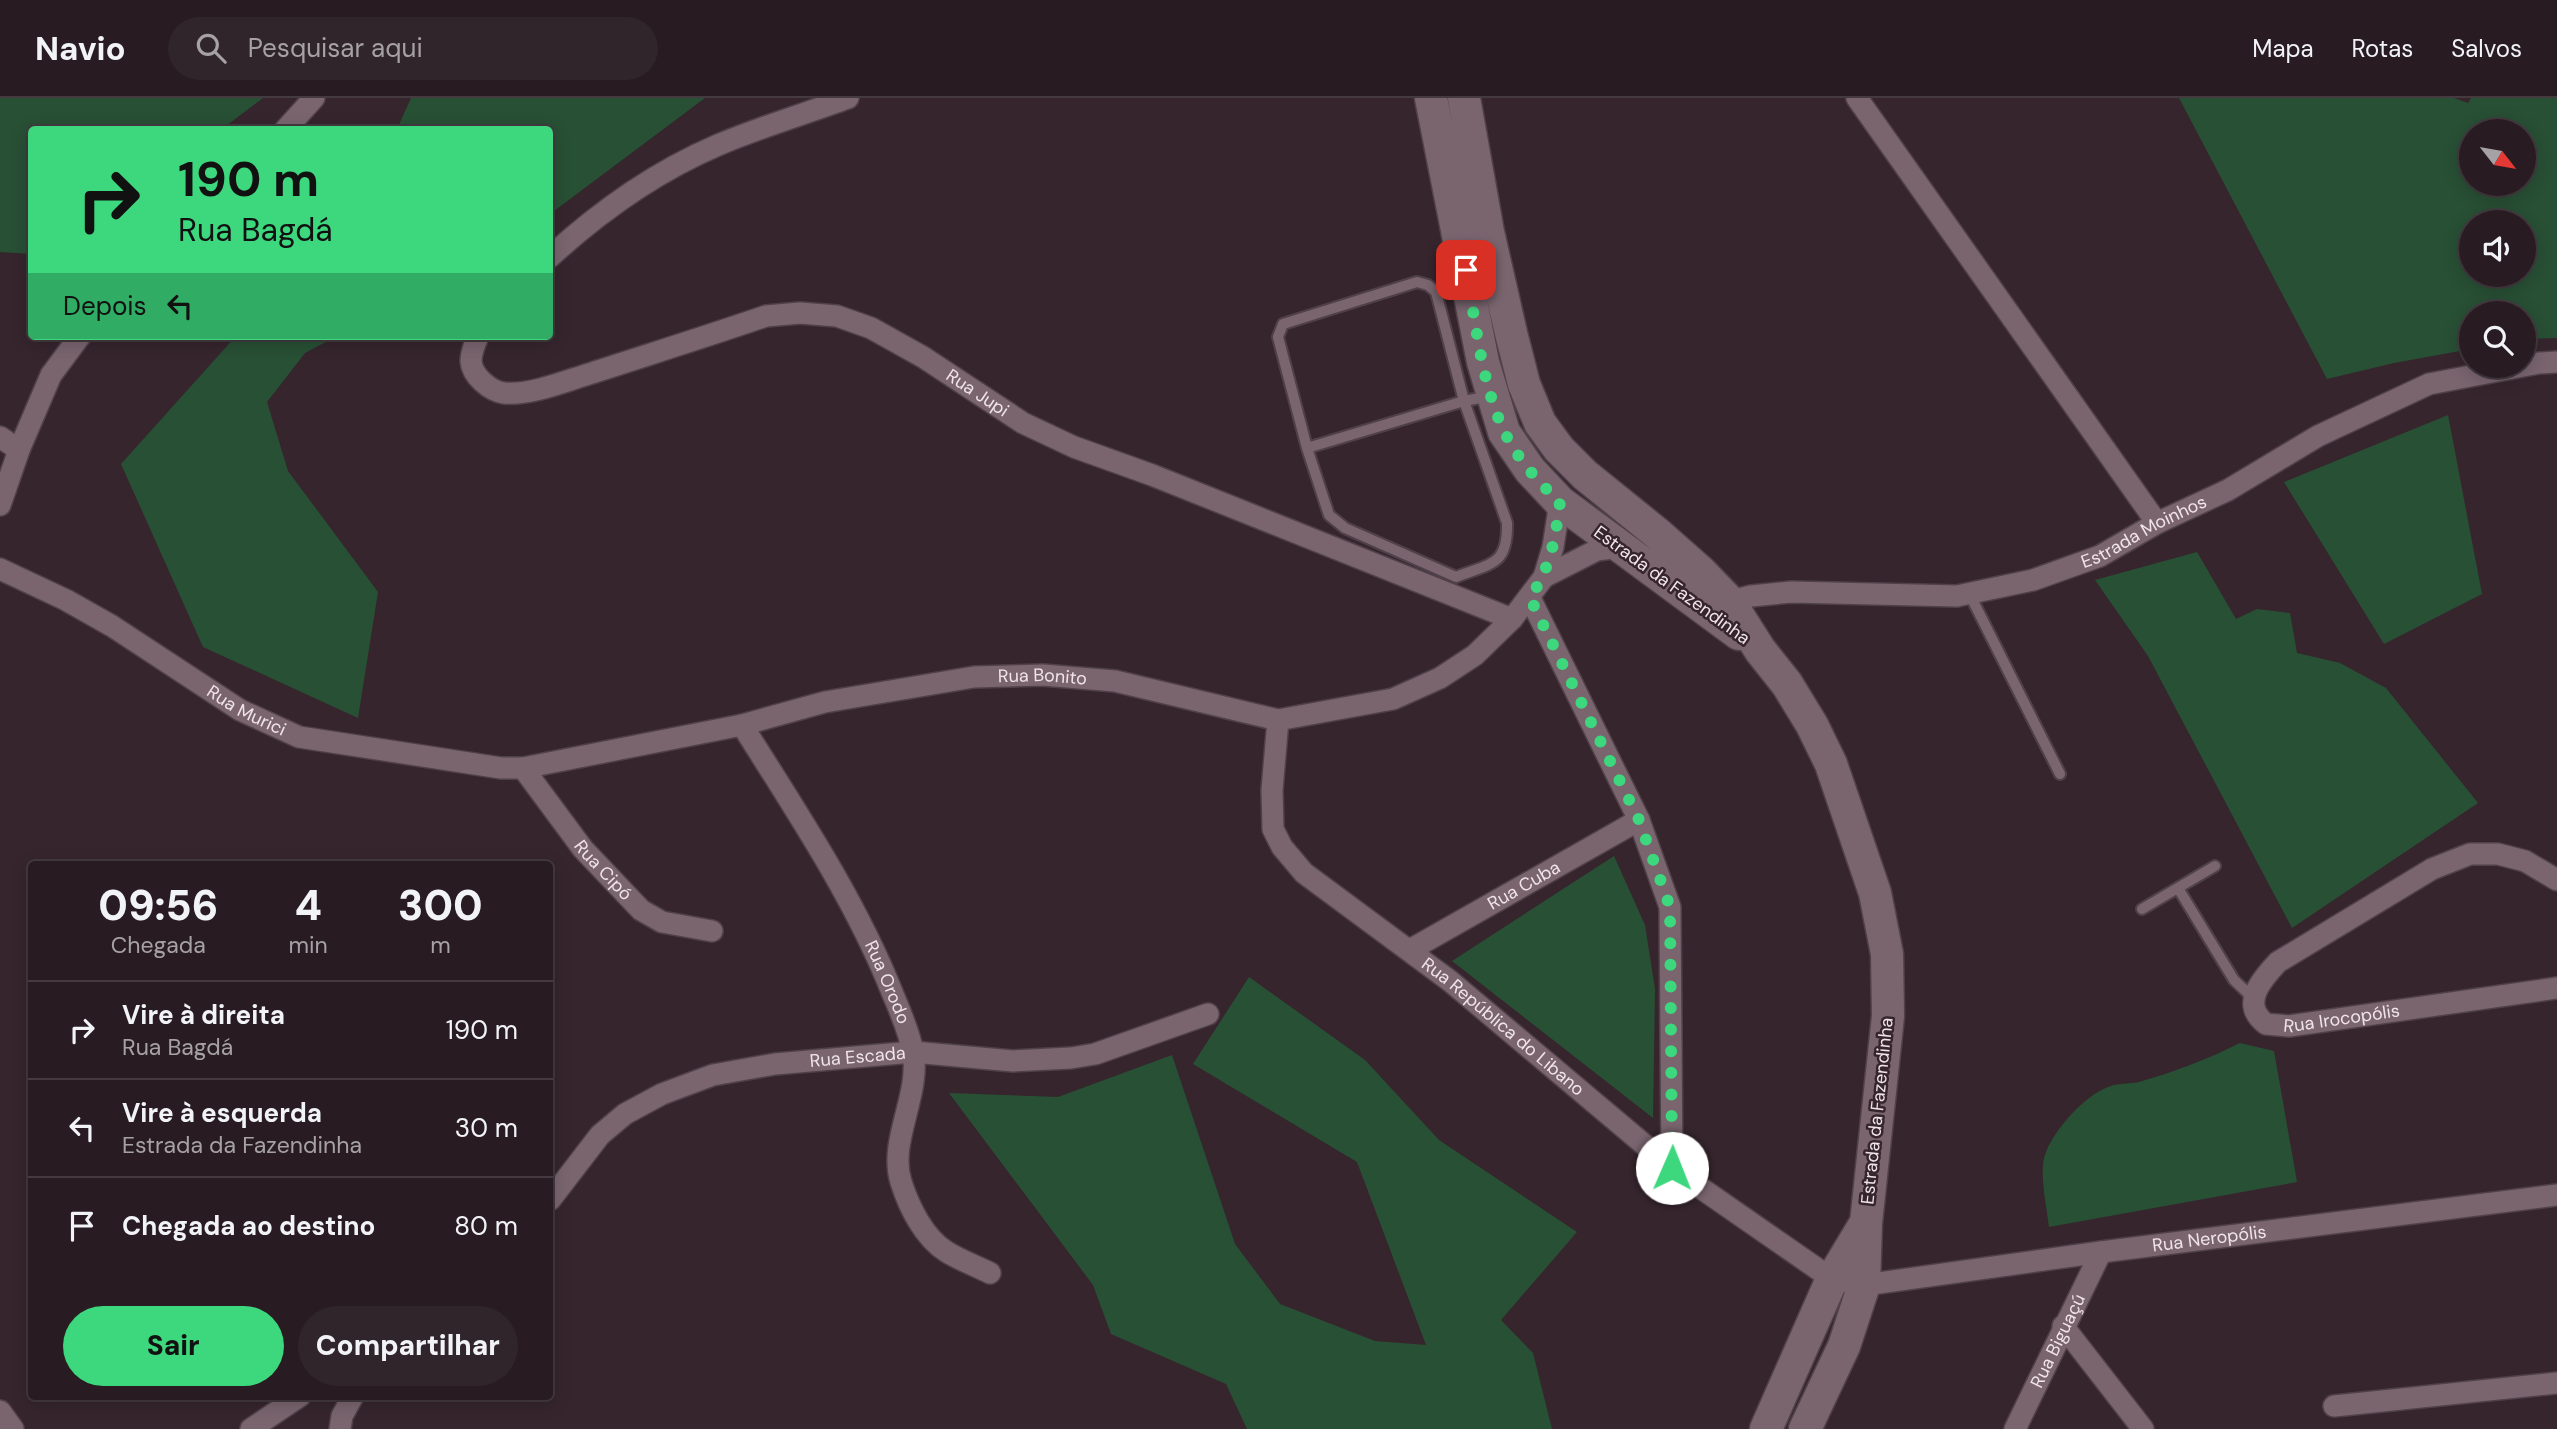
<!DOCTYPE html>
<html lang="pt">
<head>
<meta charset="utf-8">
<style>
  :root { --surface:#281c22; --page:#30252a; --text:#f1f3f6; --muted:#a5a1a5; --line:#443a40; --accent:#3dd77e }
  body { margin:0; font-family:"DM Sans",sans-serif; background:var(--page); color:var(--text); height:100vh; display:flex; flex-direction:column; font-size:26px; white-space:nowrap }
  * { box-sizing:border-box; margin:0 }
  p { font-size:23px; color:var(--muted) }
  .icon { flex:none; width:38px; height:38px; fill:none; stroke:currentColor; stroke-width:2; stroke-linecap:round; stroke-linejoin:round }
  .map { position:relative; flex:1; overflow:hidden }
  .details { position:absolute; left:28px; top:763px; width:525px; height:539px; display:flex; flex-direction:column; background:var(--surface); border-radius:7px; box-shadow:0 4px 18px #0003,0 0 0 2px var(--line) }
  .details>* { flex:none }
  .hud { position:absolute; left:28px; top:28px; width:525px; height:214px; border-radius:7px; box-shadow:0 4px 18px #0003,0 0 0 2px var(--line); background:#3dd77e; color:#111; overflow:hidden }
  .needle { width:46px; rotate:121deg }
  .fabs { position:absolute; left:2459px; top:21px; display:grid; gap:14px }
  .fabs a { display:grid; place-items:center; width:77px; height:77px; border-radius:50%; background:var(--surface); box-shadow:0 4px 18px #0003,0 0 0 2px var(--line); font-size:35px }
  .pin { position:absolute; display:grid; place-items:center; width:60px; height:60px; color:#fff; margin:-30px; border-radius:14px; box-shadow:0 4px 10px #0006 }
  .me { position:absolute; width:77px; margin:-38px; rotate:1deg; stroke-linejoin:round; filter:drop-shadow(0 0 5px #0008) }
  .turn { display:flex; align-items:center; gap:24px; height:147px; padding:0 35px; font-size:32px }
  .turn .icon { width:91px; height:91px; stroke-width:2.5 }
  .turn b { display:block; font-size:49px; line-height:60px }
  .then { display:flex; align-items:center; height:66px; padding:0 35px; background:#0003; gap:14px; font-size:26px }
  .eta { display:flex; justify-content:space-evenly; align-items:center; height:119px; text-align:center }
  .eta b { font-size:42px; font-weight:800; line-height:49px }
  .cta { display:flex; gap:14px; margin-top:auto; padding:14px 35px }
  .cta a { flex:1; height:80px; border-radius:42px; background:var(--accent); color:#111; font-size:28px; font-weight:800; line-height:80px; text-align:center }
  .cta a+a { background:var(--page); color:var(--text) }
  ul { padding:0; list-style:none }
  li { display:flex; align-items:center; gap:21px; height:98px; padding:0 35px; border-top:2px solid var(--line) }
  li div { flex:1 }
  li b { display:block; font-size:26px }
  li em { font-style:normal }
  header { display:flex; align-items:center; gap:42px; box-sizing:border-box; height:98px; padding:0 35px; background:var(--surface); border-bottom:2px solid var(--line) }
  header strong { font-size:33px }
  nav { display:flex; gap:38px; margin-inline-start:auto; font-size:24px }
  .search { width:490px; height:63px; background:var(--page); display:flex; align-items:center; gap:18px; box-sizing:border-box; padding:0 24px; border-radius:38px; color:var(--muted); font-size:26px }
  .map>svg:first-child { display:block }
  .green { fill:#285035; fill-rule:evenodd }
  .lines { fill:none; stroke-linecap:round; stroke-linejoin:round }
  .service-casing { stroke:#504149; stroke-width:14 }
  .minor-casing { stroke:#504149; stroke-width:24 }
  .secondary-casing { stroke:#504149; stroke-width:35 }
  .service { stroke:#7a656f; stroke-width:10 }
  .minor { stroke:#7a656f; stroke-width:21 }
  .secondary { stroke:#7a656f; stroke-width:32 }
  .route { stroke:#3dd77e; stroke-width:12; stroke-dasharray:0 21.6 }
  .labels { text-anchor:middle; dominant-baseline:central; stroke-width:5; stroke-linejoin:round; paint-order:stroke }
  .street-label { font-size:18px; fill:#f0e4e9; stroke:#36252d }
</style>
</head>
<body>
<header>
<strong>Navio</strong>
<div class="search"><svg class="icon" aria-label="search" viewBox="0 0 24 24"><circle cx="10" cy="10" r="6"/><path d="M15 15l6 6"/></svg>Pesquisar aqui</div>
<nav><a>Mapa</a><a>Rotas</a><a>Salvos</a></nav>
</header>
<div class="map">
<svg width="2557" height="1331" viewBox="0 0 2557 1331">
  <rect width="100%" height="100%" fill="#36252d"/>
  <path class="green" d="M0,0H263L222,31L32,32L31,156L0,154Z
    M411,0H705L550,116V32L397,31Z
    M2179,0H2454L2468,5L2471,0H2557V240L2524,241V215H2471V251L2394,265L2327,281ZM2471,33H2524V86H2471ZM2471,124H2524V177H2471Z
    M236,238H337L305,255L267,304L288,373L378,494L358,620L203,549L121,366Z
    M2448,317L2482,496L2384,546L2284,384Z
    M2197,454L2236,521L2257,511L2290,515L2297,555L2340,565L2386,590L2478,705L2292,830L2148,558L2095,482Z
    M1614,758L1645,827L1655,891L1653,1020L1452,863Z
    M1249,879L1365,962L1439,1042L1577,1134L1501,1222L1533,1255L1552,1331H1247L1226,1286L1111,1236L1093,1187L949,995L1058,999L1172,957L1235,1146L1280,1206L1375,1243L1426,1247L1357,1064L1193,966Z
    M2240,945L2274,953L2297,1084L2049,1129C2047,1110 2038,1072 2046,1054C2055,1031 2084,998 2108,989C2117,985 2129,986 2139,984C2174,974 2208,961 2240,945Z"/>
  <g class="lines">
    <defs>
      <path id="service" d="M1307,350L1464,303L1507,425C1508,468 1491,465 1456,479L1345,430L1329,417L1307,350L1278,239L1283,226L1417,184L1428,187L1436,194L1464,303L1491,298
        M1969,495L2060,676
        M2178,790L2234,882L2253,900
        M2142,811L2215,768"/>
      <g id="minor">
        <path d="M1857,0L2157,425"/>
        <path d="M285,32L314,0"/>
        <path d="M550,159C600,113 655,74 718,47C760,29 805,16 848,0"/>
        <path id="s1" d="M478,238C475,246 471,254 471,263C472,278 490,293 504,295C530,298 568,282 592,275C650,256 708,238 766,218L800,215L837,218L871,230L923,259L1023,325L1074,349L1152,377L1512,521"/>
        <path d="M0,339L19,352"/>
        <path d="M0,407L19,352L51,277L80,238"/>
        <path id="s2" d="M0,471L66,502L112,528L240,612L299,639L501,670H523L742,627L825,604L974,579L1043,577L1115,583L1278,622L1393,601L1440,580L1475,557L1512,521L1544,479L1553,449L1560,404"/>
        <path d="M1544,479L1597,452L1620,449"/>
        <path d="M1530,500L1639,722L1670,809L1672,1070"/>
        <path id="s3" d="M1719,506L1751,498L1791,494L1957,498L2033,482L2100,458L2157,425L2228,392L2318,338L2429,286L2539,265L2557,264"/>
        <path id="s4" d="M1278,622L1272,692L1273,731L1282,749L1304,775L1450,883L1672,1070L1832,1181L1864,1187L2101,1154L2557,1097"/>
        <path id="s5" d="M742,627C796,713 854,799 892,894C900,913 909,933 913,954C921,997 888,1043 901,1084C909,1109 924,1140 947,1154C960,1162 976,1168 990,1175"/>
        <path id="s6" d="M523,670L583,751L641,812L662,824L712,833"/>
        <path id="s7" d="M2557,782L2525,763L2498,756H2470L2432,771L2278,864C2261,882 2240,906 2266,926L2289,928L2557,890"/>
        <path id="s8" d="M1410,852L1639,722"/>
        <path id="s9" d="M550,1102L600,1037L625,1016L662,996L713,977L775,966L913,954L1013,963L1071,960L1095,956L1208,916"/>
        <path d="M2063,1228L2143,1331"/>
        <path d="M2334,1308L2557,1285"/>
        <path d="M0,1313L13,1331"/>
        <path d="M251,1331L300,1298"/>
        <path d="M340,1331L342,1318L353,1298"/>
        <path id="s10" d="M2015,1331L2101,1154"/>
      </g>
      <path id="secondary" d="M1431,0L1483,264L1504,334L1530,372L1560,404L1739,536
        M1464,0L1488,134L1511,235L1524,286L1540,325L1559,351L1585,377L1658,436L1701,474L1729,503L1760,552L1787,586L1812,627L1831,666L1875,795L1887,856L1888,918L1866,1125L1864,1187L1844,1248L1805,1331
        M1766,1331L1832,1181L1865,1126"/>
    </defs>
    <use href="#service" class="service-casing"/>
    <use href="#minor" class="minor-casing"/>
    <use href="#secondary" class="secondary-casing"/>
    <use href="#service" class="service"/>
    <use href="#minor" class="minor"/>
    <use href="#secondary" class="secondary"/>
  </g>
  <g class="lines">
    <path class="route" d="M1466,172C1476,224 1481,284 1504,333C1516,359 1539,385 1560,404C1555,442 1551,468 1530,500L1639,722L1670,809L1672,1070"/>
  </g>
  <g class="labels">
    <g class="street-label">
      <text stroke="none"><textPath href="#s1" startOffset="581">Rua Jupi</textPath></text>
      <text stroke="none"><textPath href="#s3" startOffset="438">Estrada Moinhos</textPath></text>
      <text transform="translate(1672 487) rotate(36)">Estrada da Fazendinha</text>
      <text stroke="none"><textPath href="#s2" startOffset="1099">Rua Bonito</textPath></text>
      <text stroke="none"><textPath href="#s2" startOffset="285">Rua Murici</textPath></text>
      <text stroke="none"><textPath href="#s6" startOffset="130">Rua Cipó</textPath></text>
      <text stroke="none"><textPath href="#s8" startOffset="131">Rua Cuba</textPath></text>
      <text stroke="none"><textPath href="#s5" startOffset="296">Rua Orodo</textPath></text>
      <text stroke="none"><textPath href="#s7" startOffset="464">Rua Irocopólis</textPath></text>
      <text stroke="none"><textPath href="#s4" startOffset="415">Rua República do Libano</textPath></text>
      <text stroke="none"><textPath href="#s9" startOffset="357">Rua Escada</textPath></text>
      <text transform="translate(1877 1013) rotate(-84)">Estrada da Fazendinha</text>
      <text stroke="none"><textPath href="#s4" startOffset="1211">Rua Neropólis</textPath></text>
      <text stroke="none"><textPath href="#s10" startOffset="98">Rua Biguaçú</textPath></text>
    </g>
  </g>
</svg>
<div class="fabs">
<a><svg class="needle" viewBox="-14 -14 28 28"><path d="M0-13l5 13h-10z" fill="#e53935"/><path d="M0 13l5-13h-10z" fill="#a5a1a5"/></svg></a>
<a><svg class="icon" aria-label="sound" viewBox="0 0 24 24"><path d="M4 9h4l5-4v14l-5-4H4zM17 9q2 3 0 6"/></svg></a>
<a><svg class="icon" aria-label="search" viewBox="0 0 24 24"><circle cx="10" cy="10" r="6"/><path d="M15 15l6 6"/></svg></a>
</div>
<div class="pin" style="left:1466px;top:172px;background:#d93025"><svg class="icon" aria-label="arrive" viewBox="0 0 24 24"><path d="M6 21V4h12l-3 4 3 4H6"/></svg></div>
<svg class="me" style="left:1672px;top:1070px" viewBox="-20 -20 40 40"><circle r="19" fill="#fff"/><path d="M0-13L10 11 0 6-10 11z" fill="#3dd77e"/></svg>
<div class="hud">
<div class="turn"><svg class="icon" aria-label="right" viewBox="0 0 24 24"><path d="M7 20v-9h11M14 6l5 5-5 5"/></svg><div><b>190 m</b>Rua Bagdá</div></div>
<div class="then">Depois<svg class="icon" aria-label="left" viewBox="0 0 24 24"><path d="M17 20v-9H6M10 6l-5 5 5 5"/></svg></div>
</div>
<section class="details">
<div class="eta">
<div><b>09:56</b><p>Chegada</p></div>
<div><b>4</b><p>min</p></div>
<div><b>300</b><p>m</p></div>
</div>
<ul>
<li><svg class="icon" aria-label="right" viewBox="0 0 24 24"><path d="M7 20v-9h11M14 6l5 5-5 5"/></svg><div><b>Vire à direita</b><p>Rua Bagdá</p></div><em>190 m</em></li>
<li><svg class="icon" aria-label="left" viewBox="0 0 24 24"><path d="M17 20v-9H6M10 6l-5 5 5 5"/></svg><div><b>Vire à esquerda</b><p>Estrada da Fazendinha</p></div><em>30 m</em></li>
<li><svg class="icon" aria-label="arrive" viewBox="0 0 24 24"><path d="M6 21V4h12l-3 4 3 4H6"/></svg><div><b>Chegada ao destino</b></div><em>80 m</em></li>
</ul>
<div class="cta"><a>Sair</a><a>Compartilhar</a></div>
</section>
</div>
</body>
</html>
